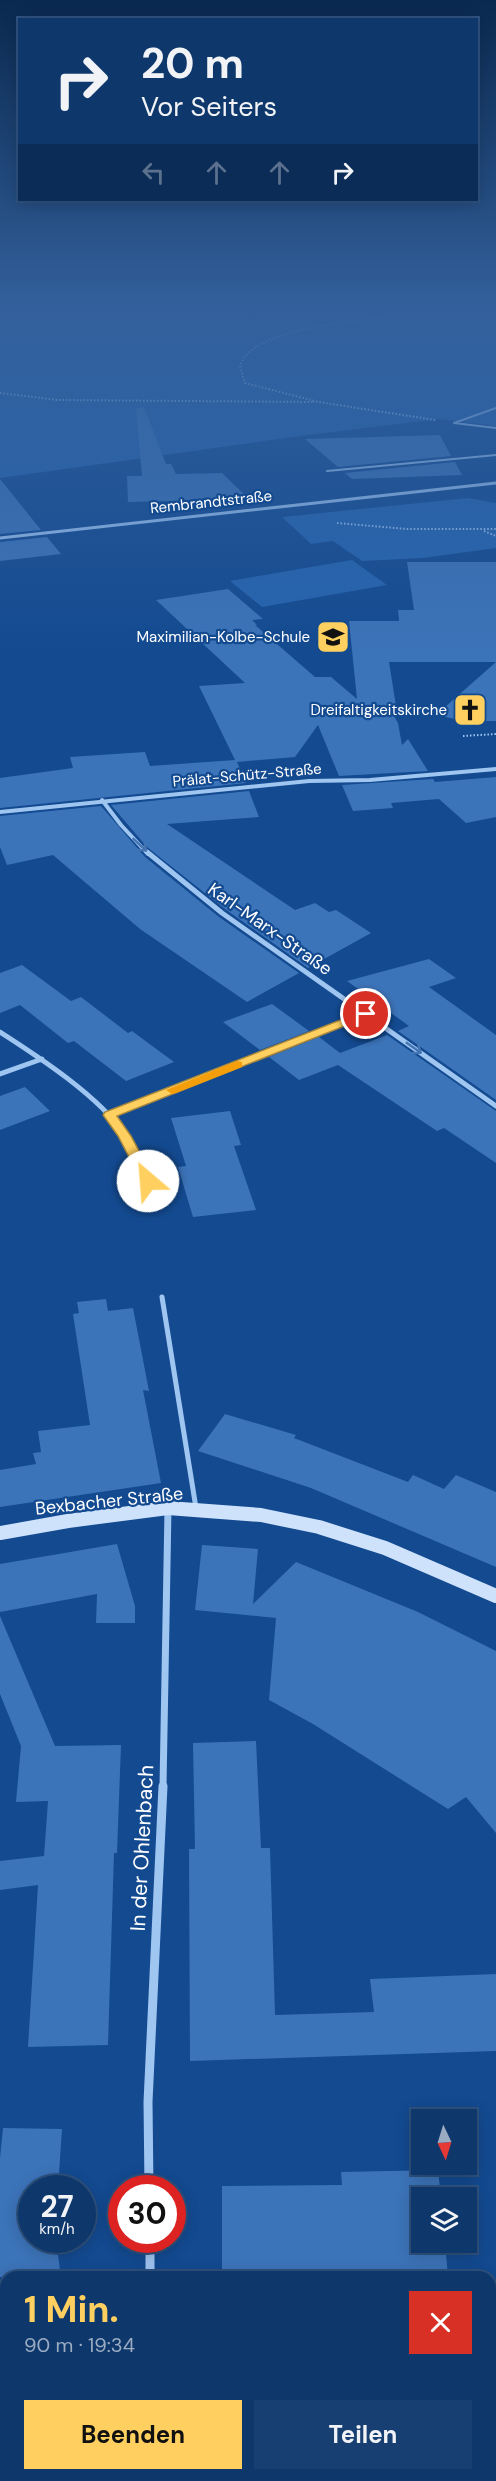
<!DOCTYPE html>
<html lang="de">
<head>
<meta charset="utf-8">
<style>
  :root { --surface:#0e386c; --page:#173f72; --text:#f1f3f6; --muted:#9bacc2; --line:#2e527f; --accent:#ffd05f }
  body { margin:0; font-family:"DM Sans",sans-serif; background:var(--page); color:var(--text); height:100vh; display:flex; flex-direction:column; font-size:22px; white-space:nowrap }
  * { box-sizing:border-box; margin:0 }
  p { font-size:20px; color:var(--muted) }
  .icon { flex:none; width:33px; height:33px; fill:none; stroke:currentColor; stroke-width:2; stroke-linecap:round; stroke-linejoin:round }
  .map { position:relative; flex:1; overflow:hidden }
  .sheet { position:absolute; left:0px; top:2271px; width:496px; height:210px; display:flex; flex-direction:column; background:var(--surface); border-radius:18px 18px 0 0; box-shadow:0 3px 15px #0003,0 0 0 2px var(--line) }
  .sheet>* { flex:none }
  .guide { position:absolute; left:18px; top:18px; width:460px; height:183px; border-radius:0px; box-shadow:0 3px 15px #0003,0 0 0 2px var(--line); background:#0e386c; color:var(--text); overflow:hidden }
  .needle { width:39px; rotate:176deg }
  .tools { position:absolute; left:411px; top:2109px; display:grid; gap:12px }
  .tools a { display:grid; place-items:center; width:66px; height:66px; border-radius:0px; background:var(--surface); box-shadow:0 3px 15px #0003,0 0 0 2px var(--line); font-size:30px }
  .speed { position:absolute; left:18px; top:2175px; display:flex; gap:12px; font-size:30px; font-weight:700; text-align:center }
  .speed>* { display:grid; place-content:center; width:78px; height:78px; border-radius:50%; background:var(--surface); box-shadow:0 3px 15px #0003,0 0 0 2px var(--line); line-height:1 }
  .speed small { font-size:15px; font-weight:400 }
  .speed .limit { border:9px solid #d22; background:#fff; color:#111 }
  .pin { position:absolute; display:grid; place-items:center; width:51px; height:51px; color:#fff; margin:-26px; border:3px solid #fff; border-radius:50%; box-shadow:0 2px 6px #0007 }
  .me { position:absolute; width:66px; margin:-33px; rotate:333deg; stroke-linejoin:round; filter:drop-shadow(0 0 4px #0008) }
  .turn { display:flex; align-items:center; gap:21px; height:126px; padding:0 24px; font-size:27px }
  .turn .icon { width:78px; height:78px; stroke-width:2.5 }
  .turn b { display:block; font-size:42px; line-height:51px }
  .lanes { display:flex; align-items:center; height:57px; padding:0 24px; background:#0003; justify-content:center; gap:30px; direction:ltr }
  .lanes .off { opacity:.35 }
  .round { display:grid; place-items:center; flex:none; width:63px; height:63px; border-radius:0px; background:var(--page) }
  .head { display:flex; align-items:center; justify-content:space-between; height:102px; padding:0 24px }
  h1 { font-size:36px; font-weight:700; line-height:45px; color:var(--accent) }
  .cta { display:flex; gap:12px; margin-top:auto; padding:12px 24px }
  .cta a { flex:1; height:69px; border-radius:0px; background:var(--accent); color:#111; font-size:24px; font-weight:700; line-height:69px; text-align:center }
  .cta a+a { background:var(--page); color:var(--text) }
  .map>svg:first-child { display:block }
  .green { fill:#2564af }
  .building { fill:#3c74b9 }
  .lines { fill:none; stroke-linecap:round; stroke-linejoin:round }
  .path-far1 { stroke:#9fc5f1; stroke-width:2; stroke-dasharray:1.5 2; stroke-linecap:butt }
  .path { stroke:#9fc5f1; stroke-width:6; stroke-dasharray:4.5 7; stroke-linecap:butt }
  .lane-far2 { stroke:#9fc5f1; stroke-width:2 }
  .lane-far1 { stroke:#9fc5f1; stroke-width:5 }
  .lane { stroke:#9fc5f1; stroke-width:7 }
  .street-far4 { stroke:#9fc5f1; stroke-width:3 }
  .street-far3 { stroke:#9fc5f1; stroke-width:4 }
  .street-far2 { stroke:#9fc5f1; stroke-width:5 }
  .street-far1 { stroke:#9fc5f1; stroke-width:7 }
  .street { stroke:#9fc5f1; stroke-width:9 }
  .secondary { stroke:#cee2fc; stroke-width:14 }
  .oneway { stroke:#4475b2 }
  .route { fill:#ffd05f; stroke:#a6873e; stroke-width:1.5 }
  .slow { fill:#f59e0b }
  .labels { text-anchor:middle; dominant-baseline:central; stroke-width:4.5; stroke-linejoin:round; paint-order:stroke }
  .far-street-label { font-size:15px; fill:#fff; stroke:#134a90 }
  .far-poi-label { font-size:15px; fill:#fff; stroke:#134a90; text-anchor:end }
  .street-label { font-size:18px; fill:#fff; stroke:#134a90 }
  .near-street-label { font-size:21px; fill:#fff; stroke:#134a90 }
</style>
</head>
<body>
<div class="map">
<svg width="496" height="2481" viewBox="0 0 496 2481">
  <rect width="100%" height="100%" fill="#134a90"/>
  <path class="green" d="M0,310H496V426L440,419L307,435L0,478Z
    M468,498L496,503V548L423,558L362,561L333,541L311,544L282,517Z
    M352,560L387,585L262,607L230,581Z"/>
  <path class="building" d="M144,407L166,464H171L176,474L222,473L249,499L128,502L127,476H142L136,409Z
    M440,435L451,456L338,467L305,439Z
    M455,462L462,475L352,479L345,473Z
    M0,479L41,530L0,534Z
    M47,537L61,554L0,561V542Z
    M407,562H496V721H465L436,715L496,662H389L396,706L387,704L398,723L402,745L408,739L428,771L339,776L318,725L295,757L237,762L246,783L0,808V778L73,768L70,757L145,752L150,766L235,760L199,686L245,683L156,600L228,589L263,619L252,620L257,625H255L315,677H331L357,699L349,621H399L398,610H414Z
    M496,777V817L466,823L439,799L391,803L393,808L353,811L342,785L433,779L435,782Z
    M249,791L259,817L167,824L295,910L315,903L329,912L336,910L371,933L308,968L225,909L147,847L111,805Z
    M101,806L145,857L219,917L299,973L247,1002L140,929L53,855L7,865L0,847V816Z
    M429,959L456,978L429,987L496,1035V1100L398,1031L409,1026L347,981Z
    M22,965L71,1001L81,997L128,1033L132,1031L174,1062L126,1081L74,1041L68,1043L20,1005L0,1013V973Z
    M272,1004L309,1031L260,1050L223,1022Z
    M387,1035L496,1111V1163L444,1128L437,1131L338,1065L299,1080L269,1057L319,1037L340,1053Z
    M25,1087L50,1111L0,1130V1096Z
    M230,1111L241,1145L234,1146L256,1210L193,1217L178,1167L186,1166L171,1118Z
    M106,1299L108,1311L133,1308L149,1391L143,1390L161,1483L0,1507V1470L36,1464L33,1453L41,1452L38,1431L90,1425L73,1314L79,1313L77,1302Z
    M225,1414L296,1435L294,1438L408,1482L413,1475L444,1489L456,1475L496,1492V1567L311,1488L198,1451Z
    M117,1544L135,1606V1623H96L97,1594L0,1612V1564Z
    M202,1545L258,1549L253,1604L296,1562L418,1612L496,1651V1833L466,1797L448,1809L313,1724L269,1700L276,1618L195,1610Z
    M0,1616L55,1746L121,1745L117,1853H114L108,2045L28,2047L38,1885L0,1890V1861L44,1856L48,1801L16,1802L21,1746L0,1694Z
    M256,1741L261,1848H270L275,2015L374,2012L370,1979L496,1974V2051L190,2061L189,1849H195L193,1743Z
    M3,2128L62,2129L58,2188H32V2240H56L61,2277H0V2158Z
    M438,2170L441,2198H422V2242H445L448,2277L222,2276V2186L342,2185L341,2172Z"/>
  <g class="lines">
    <path class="path-far1" d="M0,393L58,400L315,402
      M435,420L319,402L245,383L240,366C253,322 392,318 431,315L446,310
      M337,523L407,529H496
      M484,531L496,536
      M463,736L496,734"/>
    <path class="path" d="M490,2336H496
      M0,2367H6"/>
    <path class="lane-far2" d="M454,423L496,408
      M454,423L496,428
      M327,471L496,455"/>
    <path class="lane-far1" d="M162,1297L196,1508"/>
    <path class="lane" d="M161,2475L162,2481"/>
    <path class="street-far4" d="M0,538L496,483"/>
    <path class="street-far3" d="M102,800L121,825L148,854
      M0,812L309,781L370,780L496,769"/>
    <path class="street-far2" d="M147,852L222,913L496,1106
      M0,1032C39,1057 100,1097 125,1135C134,1150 140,1166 148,1181
      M0,1074L42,1059
      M109,1115L365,1014"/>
    <path class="street-far1" d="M163,1787L168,1509"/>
    <path class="street" d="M149,2188L148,2102L163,1786
      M150,2240V2277"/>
    <path class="secondary" d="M0,1533L68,1521L168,1508L261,1515L319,1527L385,1548L496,1596"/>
  </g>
  <defs><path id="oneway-shaft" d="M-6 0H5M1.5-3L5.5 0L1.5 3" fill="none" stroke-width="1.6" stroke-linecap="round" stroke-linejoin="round" transform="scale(1.5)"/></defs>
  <g class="oneway">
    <use href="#oneway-shaft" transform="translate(140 845) rotate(43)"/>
    <use href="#oneway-shaft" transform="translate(414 1048) rotate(35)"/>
  </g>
  <linearGradient id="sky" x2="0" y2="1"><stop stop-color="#0a294f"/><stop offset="0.47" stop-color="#33609c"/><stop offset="1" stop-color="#33609c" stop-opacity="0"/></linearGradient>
  <rect width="496" height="657" fill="url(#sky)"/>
  <path class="route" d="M366,1010L371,1014L370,1016L117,1116L131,1136L155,1181L153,1184H143L118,1136L103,1115L105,1112Z"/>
  <path class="slow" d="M237,1061L242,1062V1067L176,1093L172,1094L166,1090Z"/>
  <defs>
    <symbol id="school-square" viewBox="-11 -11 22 22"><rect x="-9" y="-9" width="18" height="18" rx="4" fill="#ffd05f" stroke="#134a90"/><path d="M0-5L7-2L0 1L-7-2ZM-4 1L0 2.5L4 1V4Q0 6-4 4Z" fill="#111"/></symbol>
    <symbol id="church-square" viewBox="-11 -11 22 22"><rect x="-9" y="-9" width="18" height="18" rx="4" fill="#ffd05f" stroke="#134a90"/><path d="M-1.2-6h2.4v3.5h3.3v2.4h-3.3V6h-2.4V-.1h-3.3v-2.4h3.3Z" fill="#111"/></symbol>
  </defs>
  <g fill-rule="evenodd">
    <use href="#school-square" x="314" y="618" width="38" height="38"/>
    <use href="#church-square" x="451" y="691" width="38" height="38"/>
  </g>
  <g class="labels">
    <g class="far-street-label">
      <text transform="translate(211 502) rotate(-6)">Rembrandtstraße</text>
      <text transform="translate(247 775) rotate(-5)">Prälat-Schütz-Straße</text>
    </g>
    <g class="far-poi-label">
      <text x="310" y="637">Maximilian-Kolbe-Schule</text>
      <text x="447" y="710">Dreifaltigkeitskirche</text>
    </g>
    <g class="street-label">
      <text transform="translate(270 929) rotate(35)">Karl-Marx-Straße</text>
      <text transform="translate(109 1501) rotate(-6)">Bexbacher Straße</text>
    </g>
    <g class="near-street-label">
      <text transform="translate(142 1848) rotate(-87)">In der Ohlenbach</text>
    </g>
  </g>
</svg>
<div class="tools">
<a><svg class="needle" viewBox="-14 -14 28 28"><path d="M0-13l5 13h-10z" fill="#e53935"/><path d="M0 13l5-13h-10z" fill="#9bacc2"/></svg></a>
<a><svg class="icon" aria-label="layers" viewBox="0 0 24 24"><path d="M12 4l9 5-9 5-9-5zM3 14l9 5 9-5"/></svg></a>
</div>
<div class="speed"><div>27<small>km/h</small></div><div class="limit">30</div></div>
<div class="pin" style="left:366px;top:1014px;background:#d93025"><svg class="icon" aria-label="arrive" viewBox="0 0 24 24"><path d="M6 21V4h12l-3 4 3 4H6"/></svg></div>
<svg class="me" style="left:148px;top:1181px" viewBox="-20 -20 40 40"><circle r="19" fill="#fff"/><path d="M0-13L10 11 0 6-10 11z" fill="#ffd05f"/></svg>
<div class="guide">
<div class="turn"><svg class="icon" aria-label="right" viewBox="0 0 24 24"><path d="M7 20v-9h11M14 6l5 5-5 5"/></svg><div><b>20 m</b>Vor Seiters</div></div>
<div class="lanes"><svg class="icon off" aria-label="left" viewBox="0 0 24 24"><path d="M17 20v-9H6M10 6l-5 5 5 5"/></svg><svg class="icon off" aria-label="ahead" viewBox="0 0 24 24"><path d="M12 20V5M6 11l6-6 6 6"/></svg><svg class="icon off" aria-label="ahead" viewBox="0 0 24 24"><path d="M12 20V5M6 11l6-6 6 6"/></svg><svg class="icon" aria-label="right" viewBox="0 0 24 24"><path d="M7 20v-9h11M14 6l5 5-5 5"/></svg></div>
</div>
<section class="sheet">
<div class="head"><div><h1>1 Min.</h1><p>90 m · 19:34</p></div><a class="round" style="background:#d93025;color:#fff"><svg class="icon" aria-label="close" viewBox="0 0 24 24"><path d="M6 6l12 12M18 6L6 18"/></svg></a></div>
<div class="cta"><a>Beenden</a><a>Teilen</a></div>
</section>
</div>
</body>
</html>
